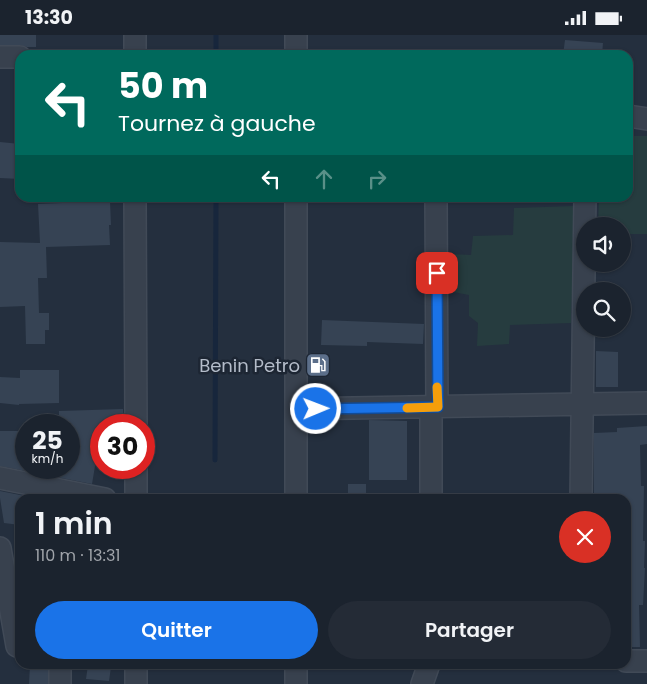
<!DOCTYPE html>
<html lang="fr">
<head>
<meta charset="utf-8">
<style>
  :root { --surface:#1b232e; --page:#242b36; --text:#f1f3f6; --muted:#a0a4aa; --line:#39404a; --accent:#1a73e8 }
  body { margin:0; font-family:Poppins,sans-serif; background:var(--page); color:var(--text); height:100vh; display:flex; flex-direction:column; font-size:19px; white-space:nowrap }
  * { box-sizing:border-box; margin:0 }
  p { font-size:16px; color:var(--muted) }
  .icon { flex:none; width:28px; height:28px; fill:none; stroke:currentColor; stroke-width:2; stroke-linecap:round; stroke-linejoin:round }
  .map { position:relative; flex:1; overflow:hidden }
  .details { position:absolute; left:15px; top:459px; width:616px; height:175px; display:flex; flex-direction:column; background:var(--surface); border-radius:15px; box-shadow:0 1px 4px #0004,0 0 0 1px var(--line) }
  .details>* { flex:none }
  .banner { position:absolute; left:15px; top:15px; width:618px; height:152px; border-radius:15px; box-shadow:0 1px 4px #0004,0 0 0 1px var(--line); background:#00695c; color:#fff; overflow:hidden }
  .buttons { position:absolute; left:576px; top:182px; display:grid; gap:10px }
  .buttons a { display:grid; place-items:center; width:55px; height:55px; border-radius:50%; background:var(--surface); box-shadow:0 1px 4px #0004,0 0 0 1px var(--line); font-size:25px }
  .speed { position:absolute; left:15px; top:379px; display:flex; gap:10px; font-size:25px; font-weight:700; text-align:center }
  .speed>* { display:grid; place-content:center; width:65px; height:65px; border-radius:50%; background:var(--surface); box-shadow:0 1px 4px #0004,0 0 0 1px var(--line); line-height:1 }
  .speed small { font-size:12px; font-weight:400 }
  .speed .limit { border:8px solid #d22; background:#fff; color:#111 }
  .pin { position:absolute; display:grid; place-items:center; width:42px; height:42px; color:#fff; margin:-21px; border-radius:10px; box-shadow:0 2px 8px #0006 }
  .me { position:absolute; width:55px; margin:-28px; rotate:89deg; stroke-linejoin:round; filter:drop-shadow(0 0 4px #0008) }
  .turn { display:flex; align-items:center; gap:18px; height:105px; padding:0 20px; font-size:22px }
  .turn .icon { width:65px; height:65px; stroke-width:2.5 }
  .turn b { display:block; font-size:35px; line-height:42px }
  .lanes { display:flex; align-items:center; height:48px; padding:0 20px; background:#0003; justify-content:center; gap:25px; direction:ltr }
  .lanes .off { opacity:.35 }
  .round { display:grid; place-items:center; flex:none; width:52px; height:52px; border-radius:26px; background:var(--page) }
  .summary { display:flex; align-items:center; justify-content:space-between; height:85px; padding:0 20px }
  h1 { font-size:30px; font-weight:600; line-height:38px }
  .button { display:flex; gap:10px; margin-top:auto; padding:10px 20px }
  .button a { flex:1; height:58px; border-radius:30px; background:var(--accent); color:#fff; font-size:20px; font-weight:600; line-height:58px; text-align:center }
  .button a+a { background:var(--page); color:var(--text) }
  .status { display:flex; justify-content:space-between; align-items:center; height:35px; padding:0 25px; background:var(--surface); direction:ltr }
  .status svg { height:14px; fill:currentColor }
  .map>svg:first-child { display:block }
  .green { fill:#263c3f }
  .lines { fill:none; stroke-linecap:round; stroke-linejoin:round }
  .stream { stroke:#17263c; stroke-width:5 }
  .building { fill:#364354 }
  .minor-casing { stroke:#414a57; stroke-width:24 }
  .minor { stroke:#38414e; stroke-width:21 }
  .route-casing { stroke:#114b97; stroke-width:12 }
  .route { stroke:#1a73e8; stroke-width:9 }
  .slow { stroke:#f59e0b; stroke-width:9 }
  .labels { text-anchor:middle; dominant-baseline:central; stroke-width:5; stroke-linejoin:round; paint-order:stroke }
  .poi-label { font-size:18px; fill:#b4bcc9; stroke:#1d2633; text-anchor:end }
</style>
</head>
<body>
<div class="status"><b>13:30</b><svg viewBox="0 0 49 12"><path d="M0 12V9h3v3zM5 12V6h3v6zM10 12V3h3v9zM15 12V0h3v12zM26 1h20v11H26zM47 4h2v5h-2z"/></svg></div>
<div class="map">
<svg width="647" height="649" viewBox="0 0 647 649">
  <rect width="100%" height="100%" fill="#242f3e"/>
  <path class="green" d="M628,101H647V199H623L622,191H598L599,163L628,162Z
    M575,171L571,288L510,290L509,309L477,311L478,288L469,281V260L448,256L449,219L471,220L473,201L513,200L514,173Z"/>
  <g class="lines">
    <path class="stream" d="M216,20V0
      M215,425L216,162"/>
  </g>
  <path class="building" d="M0,0H36V12H27L20,10H0Z
    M565,5L603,8L602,20H563Z
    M0,107L20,109V144L0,143Z
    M110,166L111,190H109L110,210L46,212L47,243H38L39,278H49V295H45V309H26L25,271L0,272V207L40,208L38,169Z
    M322,285L424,289L423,309L367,307V311L321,310Z
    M596,316L618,317V352H596Z
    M20,335H59V368L19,369V370L0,368V342L20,343Z
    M123,374L124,390H101V425H96L92,449L0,431V396H26V432H69V390H59V376Z
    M369,385L407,386V445H369Z
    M647,391V409L640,410L641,451H644L643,506H645L644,533H645L643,570H639L640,612H627V609H626V464H594V398L617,397V393Z
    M348,449H366V464H348Z
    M0,456L40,464H20V490L4,488L0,463Z
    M30,629L48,630V649H29Z
    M88,630L111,632L109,646L86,644Z"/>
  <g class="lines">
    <defs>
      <path id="minor" d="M135,0V20
        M296,20V0
        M0,22H20
        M628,81L647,84
        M135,162L136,390
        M436,162L437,372
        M296,374L647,368
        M136,432V464
        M0,443L105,464
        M296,464V162
        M431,464V373
        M581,464L585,162
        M0,513L17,611
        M626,626H647
        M60,649V629
        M136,649V629
        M296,649V629
        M422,649L429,629"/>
    </defs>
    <use href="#minor" class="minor-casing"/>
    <use href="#minor" class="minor"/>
  </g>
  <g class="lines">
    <defs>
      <path id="route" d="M316,374L438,372L437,238"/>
    </defs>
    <use href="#route" class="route-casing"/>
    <use href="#route" class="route"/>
    <path class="slow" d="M407,373L438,372L437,352"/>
  </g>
  <defs>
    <symbol id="fuel-square" viewBox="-11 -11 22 22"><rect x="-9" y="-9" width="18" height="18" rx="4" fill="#5c6f8a" stroke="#1d2633"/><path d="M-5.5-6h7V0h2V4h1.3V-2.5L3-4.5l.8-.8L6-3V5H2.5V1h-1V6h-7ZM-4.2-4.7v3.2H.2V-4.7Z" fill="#fff"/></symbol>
  </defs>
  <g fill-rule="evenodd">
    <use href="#fuel-square" x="304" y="316" width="28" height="28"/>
  </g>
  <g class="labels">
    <g class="poi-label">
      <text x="300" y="330">Benin Petro</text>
    </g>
  </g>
</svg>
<div class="buttons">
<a><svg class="icon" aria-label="sound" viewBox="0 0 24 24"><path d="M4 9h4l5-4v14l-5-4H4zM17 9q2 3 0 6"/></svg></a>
<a><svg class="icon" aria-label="search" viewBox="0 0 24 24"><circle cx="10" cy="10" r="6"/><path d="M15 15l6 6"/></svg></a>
</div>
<div class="speed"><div>25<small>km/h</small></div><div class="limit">30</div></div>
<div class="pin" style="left:437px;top:238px;background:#d93025"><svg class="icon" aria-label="arrive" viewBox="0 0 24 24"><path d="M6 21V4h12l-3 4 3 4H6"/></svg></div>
<svg class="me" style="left:316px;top:374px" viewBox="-20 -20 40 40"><circle r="17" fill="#1a73e8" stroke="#fff" stroke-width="3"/><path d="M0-11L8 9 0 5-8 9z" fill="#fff"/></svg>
<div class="banner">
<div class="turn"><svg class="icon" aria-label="left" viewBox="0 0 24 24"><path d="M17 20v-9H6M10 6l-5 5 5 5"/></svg><div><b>50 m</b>Tournez à gauche</div></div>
<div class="lanes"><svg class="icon" aria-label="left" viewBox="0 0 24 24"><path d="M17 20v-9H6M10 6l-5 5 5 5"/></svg><svg class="icon off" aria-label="ahead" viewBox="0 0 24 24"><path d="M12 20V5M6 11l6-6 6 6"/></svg><svg class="icon off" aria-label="right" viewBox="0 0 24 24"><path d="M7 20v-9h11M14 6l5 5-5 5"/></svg></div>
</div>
<section class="details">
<div class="summary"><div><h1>1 min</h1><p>110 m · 13:31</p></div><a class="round" style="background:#d93025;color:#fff"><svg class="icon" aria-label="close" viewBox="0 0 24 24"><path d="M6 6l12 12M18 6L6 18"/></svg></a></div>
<div class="button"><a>Quitter</a><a>Partager</a></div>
</section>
</div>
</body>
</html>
